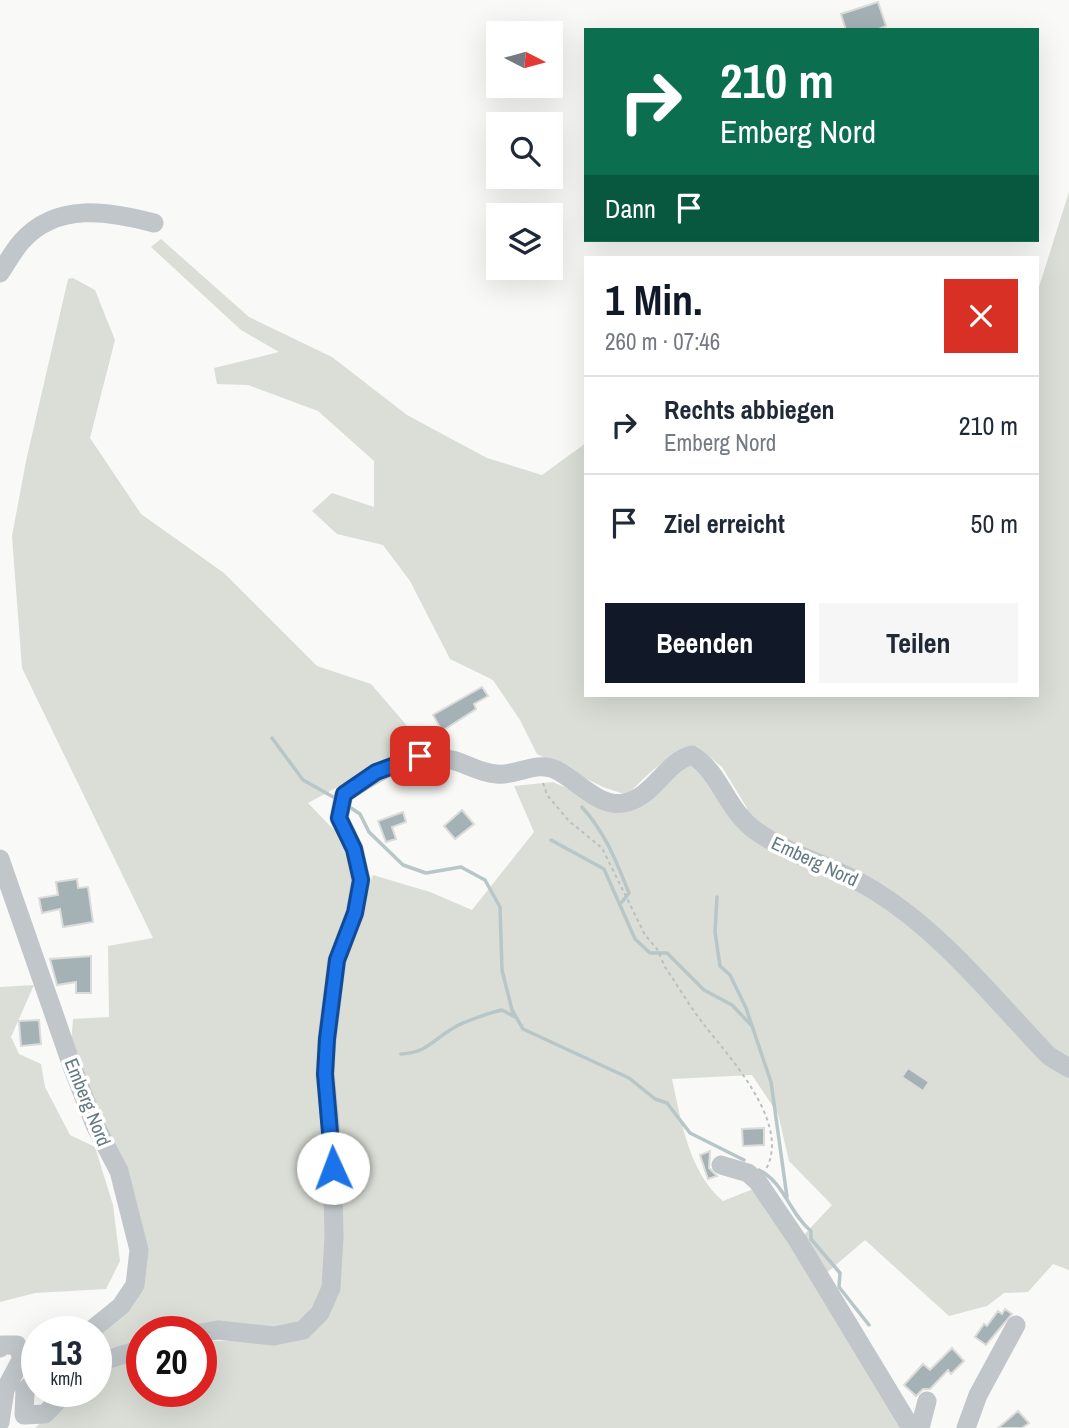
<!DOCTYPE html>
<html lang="de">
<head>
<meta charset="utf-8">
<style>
  :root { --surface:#fff; --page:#f6f6f7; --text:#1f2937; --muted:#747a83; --line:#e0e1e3; --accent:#111827 }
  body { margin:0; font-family:"Archivo Narrow",sans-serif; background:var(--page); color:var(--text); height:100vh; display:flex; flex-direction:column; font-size:26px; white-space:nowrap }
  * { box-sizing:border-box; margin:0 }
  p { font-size:23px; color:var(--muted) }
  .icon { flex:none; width:38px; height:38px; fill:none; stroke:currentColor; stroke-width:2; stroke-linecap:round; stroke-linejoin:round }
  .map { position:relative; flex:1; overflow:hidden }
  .side { position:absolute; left:584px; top:256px; width:455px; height:441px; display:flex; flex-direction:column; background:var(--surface); border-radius:0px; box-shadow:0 7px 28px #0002 }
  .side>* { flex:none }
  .guide { position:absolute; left:584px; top:28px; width:455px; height:214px; border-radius:0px; box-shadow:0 7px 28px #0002; background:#0b6e4f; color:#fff; overflow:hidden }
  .needle { width:46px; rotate:96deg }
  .tools { position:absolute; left:486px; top:21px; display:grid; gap:14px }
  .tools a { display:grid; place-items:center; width:77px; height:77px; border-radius:0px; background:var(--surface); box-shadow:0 7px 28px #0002; font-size:35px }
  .speed { position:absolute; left:21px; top:1316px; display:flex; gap:14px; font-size:35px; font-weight:700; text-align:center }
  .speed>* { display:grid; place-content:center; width:91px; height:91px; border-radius:50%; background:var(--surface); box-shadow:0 7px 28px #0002; line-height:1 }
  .speed small { font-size:18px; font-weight:400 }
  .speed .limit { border:10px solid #d22; background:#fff; color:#111 }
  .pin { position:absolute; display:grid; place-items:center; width:60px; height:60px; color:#fff; margin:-30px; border-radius:14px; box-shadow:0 4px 10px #0006 }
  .me { position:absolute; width:77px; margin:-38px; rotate:358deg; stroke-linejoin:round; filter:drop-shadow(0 0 5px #0008) }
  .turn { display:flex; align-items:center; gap:24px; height:147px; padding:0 21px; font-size:32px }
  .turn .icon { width:91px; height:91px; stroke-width:2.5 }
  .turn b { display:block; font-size:49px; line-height:60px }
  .then { display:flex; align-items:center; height:66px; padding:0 21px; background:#0003; gap:14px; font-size:26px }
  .round { display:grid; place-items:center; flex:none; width:74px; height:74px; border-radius:0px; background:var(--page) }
  .headline { display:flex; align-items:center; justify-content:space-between; height:119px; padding:0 21px }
  h1 { font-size:42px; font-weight:800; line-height:52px; color:var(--accent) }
  .button { display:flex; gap:14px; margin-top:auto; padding:14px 21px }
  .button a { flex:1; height:80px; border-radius:0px; background:var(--accent); color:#fff; font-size:28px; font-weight:800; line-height:80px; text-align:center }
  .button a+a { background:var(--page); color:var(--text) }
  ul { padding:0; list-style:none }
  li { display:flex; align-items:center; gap:21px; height:98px; padding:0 21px; border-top:2px solid var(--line) }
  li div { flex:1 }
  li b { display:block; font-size:26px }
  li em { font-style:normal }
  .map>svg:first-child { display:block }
  .green { fill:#daded6 }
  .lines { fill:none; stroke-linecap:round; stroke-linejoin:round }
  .stream { stroke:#b7c6c8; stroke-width:3.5 }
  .building { fill:#a4b1b5; stroke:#dbdbd9; stroke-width:2 }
  .path { stroke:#babfc1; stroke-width:2; stroke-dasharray:3.5 3.5; stroke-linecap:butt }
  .minor { stroke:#c0c6c9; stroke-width:19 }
  .route-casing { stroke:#114b97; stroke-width:18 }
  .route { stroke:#1a73e8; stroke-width:12 }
  .labels { text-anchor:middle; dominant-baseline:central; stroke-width:7; stroke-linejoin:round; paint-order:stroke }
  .street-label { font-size:19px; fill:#647a82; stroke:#fff }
</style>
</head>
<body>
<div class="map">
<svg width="1069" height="1428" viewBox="0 0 1069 1428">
  <rect width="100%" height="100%" fill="#f9f9f7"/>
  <path class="green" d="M1069,192V1062L1061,1060L932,925L744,817L747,808L722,767L696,746C668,753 647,775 627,795L603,787L537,754L520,720L493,680L450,659L410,581L383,545L337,534L312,511L332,493L374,507V461L318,411L248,385L217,384L214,368L279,352L241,330L151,247L161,239L249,317L332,357L407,415L487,458L542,475L586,443V695H1038V290Z
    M73,278L95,290L115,340L90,438L141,514L224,573L317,666L371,684L421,742L308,803L334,830L358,879L324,1099L326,1292C296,1348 250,1322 201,1327C195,1327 190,1331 185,1331C171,1334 156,1332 142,1332V1344L96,1360V1332L144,1265L71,1045L73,1019L109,1017L108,946L153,938L22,668L12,536L26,461L68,279Z
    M693,765L718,795L902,916L1069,1074V1270L1053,1264L1028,1292L1004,1293L987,1306L949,1316L865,1240L823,1276L800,1239L832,1205L789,1161L778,1114L752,1075L672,1079C681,1120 689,1173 723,1201L753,1189L909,1428H35L74,1391H96V1374L106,1367L142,1356V1391H201V1341L287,1340L334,1302L331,1053L347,947L373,875L430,892L472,910L534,832L514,786L553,782L618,811L678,767Z
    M34,985L11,1037L19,1054L41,1064L45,1087L70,1135L95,1147L113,1205L120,1261L106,1289L35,1293L0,1302V987Z"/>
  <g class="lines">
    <path class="stream" d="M272,738L303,780L335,798
      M348,806L360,814L369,832L403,865L426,873L461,867L485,880L500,907L502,970L512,1010L523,1029L629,1078L655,1099L667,1103L690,1133L744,1160
      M582,807C606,834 616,861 629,893L621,903
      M551,840L604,869L635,939L650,953H667L704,990L732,1005L752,1026
      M717,897L715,932L720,966L730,975L746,1008L771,1082L787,1197
      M401,1054C429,1052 432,1040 455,1027C463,1022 492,1012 502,1010L517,1018
      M759,1170C785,1183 789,1213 811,1231V1239L840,1273L839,1287L869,1325"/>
  </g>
  <path class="building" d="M878,2L886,26L876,30H846L841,14Z
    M482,687L488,696L474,704L476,709L442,731L433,715Z
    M462,810L474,824L455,839L444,826Z
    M403,812L406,822L392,827L396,839L386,842L378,821Z
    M77,879L78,888L88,887L93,922L63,927L60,909L42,913L39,898L58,895L56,882Z
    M91,956V993H76V982L57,985L50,959Z
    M39,1020L41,1044L21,1046L19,1021Z
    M908,1068L929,1082L923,1091L902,1077Z
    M764,1128V1145L743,1146L742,1129Z
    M710,1151L709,1168L717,1176L708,1179L700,1155Z
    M1005,1309L1012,1314L986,1345L975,1337L984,1324L987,1326L998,1311L1002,1314Z
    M952,1348L964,1361L951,1374L948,1370L930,1389H923L916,1396L904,1385L923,1364L930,1370Z
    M1018,1411L1029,1423L1022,1428H998Z"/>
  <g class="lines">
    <path class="path" d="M543,783L547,795L569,821L602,848L645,935L657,949L665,967C678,986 690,1007 705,1026C731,1059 791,1124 766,1169"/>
    <path class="minor" d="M0,273C7,263 13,251 22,241C57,202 109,211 154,223
      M0,859L73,1069L95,1125L119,1171L139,1250L135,1285L121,1306L89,1332
      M721,1165L748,1173L758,1182L798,1241L911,1428
      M201,1333L218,1330L274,1336L303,1330L320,1313L331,1288L334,1237L332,1144L325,1074L327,1039L337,960L355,913L361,880L354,849L339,818L344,794C376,772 411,750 452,760C468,764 479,773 497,774C516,776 536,761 554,769C577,779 598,808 624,803C653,798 665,762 692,755C721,773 726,810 756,831C792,857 838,867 875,891C943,933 994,999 1049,1056L1069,1068
      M0,1348L2,1345H17L22,1358L5,1390L0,1422
      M96,1363L142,1349
      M37,1378L25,1391L24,1415L45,1414L67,1391
      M920,1428L927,1401
      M966,1428L978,1395L1016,1325"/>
  </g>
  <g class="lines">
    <defs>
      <path id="route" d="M333,1168L325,1074L327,1039L337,960L355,913L361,880L354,849L339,818L344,794L376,772L420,756"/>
    </defs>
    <use href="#route" class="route-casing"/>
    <use href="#route" class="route"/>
  </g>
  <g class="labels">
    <g class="street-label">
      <text transform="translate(815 861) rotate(25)">Emberg Nord</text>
      <text transform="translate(88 1102) rotate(68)">Emberg Nord</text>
    </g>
  </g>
</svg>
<div class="tools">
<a><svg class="needle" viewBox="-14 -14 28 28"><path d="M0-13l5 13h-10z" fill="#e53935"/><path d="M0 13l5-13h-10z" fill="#747a83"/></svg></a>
<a><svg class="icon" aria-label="search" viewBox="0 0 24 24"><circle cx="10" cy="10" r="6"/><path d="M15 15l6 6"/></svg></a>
<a><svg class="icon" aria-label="layers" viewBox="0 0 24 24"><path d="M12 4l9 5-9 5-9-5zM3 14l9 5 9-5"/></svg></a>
</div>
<div class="speed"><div>13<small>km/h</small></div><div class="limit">20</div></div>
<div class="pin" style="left:420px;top:756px;background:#d93025"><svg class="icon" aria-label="arrive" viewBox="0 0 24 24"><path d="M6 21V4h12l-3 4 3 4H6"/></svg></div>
<svg class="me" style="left:333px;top:1168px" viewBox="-20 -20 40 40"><circle r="19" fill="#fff"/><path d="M0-13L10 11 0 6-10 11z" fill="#1a73e8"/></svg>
<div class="guide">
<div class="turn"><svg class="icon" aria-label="right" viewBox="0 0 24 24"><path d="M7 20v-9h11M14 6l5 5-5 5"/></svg><div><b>210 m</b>Emberg Nord</div></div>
<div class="then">Dann<svg class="icon" aria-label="arrive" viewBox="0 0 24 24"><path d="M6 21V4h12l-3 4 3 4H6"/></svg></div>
</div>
<section class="side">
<div class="headline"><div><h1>1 Min.</h1><p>260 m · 07:46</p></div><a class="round" style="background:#d93025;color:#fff"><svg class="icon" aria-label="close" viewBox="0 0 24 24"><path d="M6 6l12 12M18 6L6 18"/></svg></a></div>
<ul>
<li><svg class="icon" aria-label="right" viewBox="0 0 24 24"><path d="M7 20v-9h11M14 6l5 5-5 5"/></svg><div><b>Rechts abbiegen</b><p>Emberg Nord</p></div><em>210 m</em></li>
<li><svg class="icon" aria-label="arrive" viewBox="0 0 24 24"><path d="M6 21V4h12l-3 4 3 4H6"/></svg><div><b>Ziel erreicht</b></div><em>50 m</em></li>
</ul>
<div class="button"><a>Beenden</a><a>Teilen</a></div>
</section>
</div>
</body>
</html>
